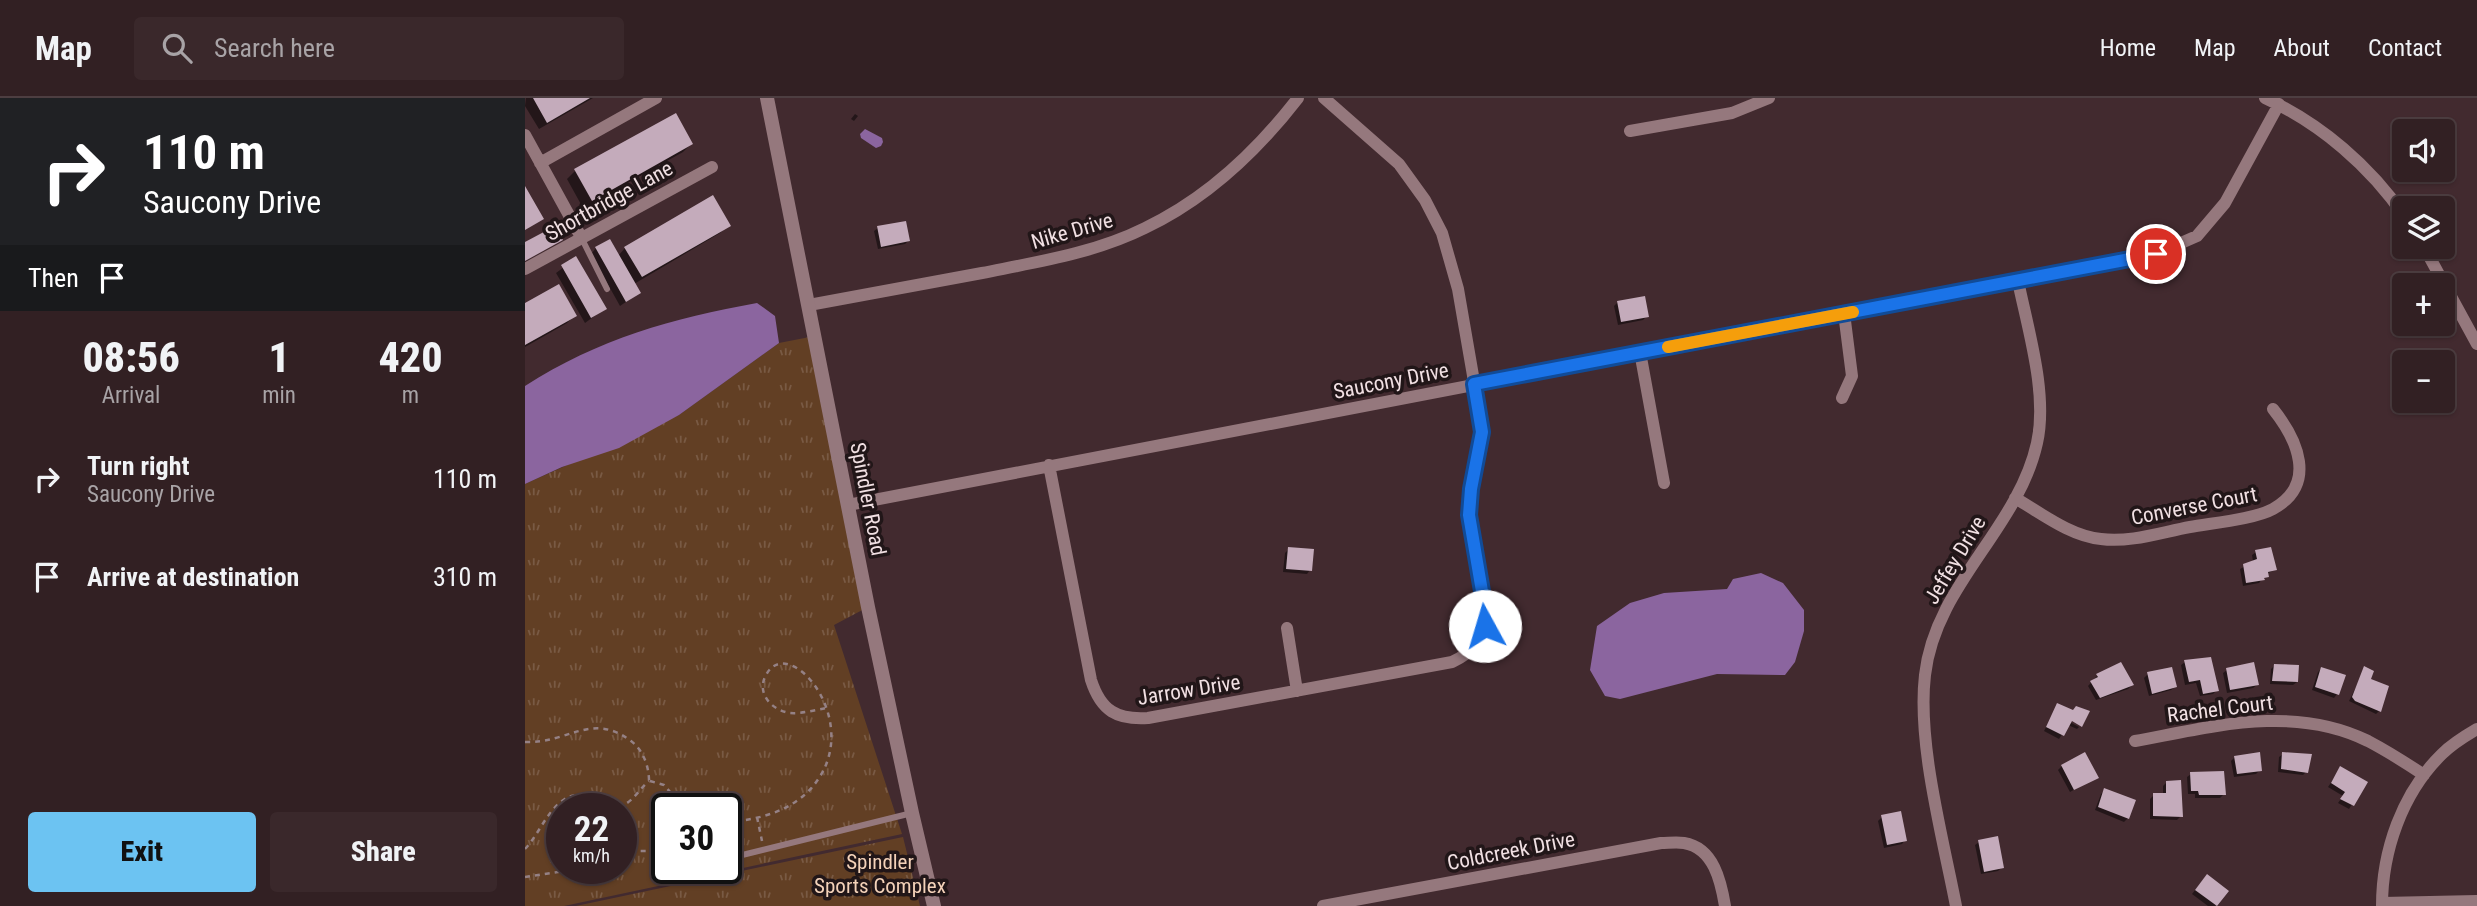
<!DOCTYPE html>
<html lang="en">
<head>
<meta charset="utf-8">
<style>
  :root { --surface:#322023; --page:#3a282b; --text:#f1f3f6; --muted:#a8a3a6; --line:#4d3e41; --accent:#6cc3f2 }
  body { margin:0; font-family:"Roboto Condensed",sans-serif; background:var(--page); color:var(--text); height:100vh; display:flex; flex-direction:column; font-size:26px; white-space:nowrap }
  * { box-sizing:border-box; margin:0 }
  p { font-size:23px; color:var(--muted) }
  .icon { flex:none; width:38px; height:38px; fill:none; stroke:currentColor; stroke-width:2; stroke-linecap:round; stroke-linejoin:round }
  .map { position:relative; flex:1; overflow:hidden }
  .side { display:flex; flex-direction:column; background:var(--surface); width:525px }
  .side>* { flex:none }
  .guide { background:#202124; color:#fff; overflow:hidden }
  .tools { position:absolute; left:1867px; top:21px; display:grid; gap:14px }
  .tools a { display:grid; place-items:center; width:63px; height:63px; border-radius:7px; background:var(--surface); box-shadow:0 2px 5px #0004,0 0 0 2px var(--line); font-size:35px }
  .speed { position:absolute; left:21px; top:695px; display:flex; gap:14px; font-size:35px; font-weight:700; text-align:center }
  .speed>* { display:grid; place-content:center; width:91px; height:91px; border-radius:50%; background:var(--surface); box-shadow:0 2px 5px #0004,0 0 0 2px var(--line); line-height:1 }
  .speed small { font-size:18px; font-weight:400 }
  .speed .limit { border:4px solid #111; border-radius:10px; background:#fff; color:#111 }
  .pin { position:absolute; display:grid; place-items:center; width:60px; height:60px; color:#fff; margin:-30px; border:4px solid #fff; border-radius:50%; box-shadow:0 2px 7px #0007 }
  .me { position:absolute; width:77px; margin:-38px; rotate:354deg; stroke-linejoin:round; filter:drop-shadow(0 0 5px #0008) }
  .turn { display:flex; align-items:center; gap:24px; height:147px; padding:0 28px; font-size:32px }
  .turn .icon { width:91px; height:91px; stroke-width:2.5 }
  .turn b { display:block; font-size:49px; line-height:60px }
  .then { display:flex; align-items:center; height:66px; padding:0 28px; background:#0003; gap:14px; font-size:26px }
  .eta { display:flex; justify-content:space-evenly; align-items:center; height:119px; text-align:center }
  .eta b { font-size:42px; font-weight:800; line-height:49px }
  .cta { display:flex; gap:14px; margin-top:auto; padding:14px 28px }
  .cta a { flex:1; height:80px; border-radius:7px; background:var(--accent); color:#111; font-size:28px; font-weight:800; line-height:80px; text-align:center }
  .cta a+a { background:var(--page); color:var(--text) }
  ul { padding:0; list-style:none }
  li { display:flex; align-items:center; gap:21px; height:98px; padding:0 28px }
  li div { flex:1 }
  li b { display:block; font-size:26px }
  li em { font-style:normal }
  header { display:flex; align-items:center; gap:42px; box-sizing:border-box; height:98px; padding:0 35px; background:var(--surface); border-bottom:2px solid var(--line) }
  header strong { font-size:33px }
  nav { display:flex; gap:38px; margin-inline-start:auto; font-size:24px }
  .search { width:490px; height:63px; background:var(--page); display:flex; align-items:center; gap:18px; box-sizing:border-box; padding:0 24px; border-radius:7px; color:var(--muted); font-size:26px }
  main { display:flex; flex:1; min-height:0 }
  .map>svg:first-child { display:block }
  .grass { fill:url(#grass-tufts); fill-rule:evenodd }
  .water { fill:#8b659f }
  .shadow { fill:#0007 }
  .building { fill:#c4abbb }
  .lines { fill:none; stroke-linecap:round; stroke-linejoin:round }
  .path { stroke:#958185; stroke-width:2.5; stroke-dasharray:5 5; stroke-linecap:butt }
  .service { stroke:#95787d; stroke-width:6 }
  .minor { stroke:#95787d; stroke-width:12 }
  .tertiary { stroke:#95787d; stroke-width:14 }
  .route-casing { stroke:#114b97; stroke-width:18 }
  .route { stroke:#1a73e8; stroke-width:12 }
  .slow { stroke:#f59e0b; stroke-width:12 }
  .labels { text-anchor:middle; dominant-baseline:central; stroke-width:7; stroke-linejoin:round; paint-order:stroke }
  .street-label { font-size:21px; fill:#f1e0e3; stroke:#211618 }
  .park-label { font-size:21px; fill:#f4d2b9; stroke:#211618 }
</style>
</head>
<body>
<header>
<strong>Map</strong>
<div class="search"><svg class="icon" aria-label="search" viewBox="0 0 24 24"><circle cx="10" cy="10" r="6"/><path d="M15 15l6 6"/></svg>Search here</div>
<nav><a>Home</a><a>Map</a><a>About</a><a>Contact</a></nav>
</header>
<main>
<section class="side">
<div class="guide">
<div class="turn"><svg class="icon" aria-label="right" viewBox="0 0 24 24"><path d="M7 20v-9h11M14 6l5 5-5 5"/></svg><div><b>110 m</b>Saucony Drive</div></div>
<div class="then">Then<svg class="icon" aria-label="arrive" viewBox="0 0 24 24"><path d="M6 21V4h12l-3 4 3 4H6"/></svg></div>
</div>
<div class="eta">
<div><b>08:56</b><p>Arrival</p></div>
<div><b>1</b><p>min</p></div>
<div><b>420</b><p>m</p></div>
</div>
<ul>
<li><svg class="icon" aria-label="right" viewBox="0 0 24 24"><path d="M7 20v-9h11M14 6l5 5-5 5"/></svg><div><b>Turn right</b><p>Saucony Drive</p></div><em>110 m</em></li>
<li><svg class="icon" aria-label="arrive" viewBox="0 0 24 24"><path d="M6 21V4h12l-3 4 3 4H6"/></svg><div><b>Arrive at destination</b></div><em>310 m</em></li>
</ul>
<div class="cta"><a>Exit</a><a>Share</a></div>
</section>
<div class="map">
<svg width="1952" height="808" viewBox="0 0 1952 808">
  <defs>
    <pattern id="grass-tufts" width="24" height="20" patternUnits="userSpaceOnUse" patternTransform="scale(1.75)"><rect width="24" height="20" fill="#623f24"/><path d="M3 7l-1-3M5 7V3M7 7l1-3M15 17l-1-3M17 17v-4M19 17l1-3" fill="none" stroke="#795a44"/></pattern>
  </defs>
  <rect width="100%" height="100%" fill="#422a2f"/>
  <path class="grass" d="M290,238L343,509L309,527L377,736L39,808H0V386L154,317L254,245ZM37,710H96V770H37ZM142,710H201V770H142Z
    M378,739L395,808H51Z"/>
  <path class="water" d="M340,31L357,40L358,44L356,48L351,50L336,40L335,36Z
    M232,205L250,218L254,245L154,317L94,350L37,369L0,386V288C73,241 148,220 232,205Z
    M1236,475L1258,485L1279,512V533L1270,564L1260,577L1192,576L1095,601L1080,598L1065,572L1072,528L1105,505L1139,495L1202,491L1208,481Z"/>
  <path class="shadow" d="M1,0H68L14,31L0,8Z
    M330,16L333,18L329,23L326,21Z
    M166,46L158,54L58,110L42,81L50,73Z
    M203,127L195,135L109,186L114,195L95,208L66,156L71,150L93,158L100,150Z
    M353,130L383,143L380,146L353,151L349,133Z
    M50,161L79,211L60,225L31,175Z
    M1093,204L1122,218L1118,222L1093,227L1089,208Z
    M0,207L50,217L42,225L0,249Z
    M764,451L785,472L782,476L758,474L760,455Z
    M1731,454L1750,472L1741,476L1734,485L1718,488L1715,471L1728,464L1727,457Z
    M1660,564L1692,592L1688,596L1675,598L1671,585L1660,587L1656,567Z
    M1596,566L1607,587L1603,591L1571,602L1563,588L1572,578Z
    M1749,568L1772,584L1768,587L1745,586L1746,571Z
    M1796,571L1812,596L1809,600L1787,592L1793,574Z
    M1840,571L1854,613L1851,616L1824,603Z
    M1702,572L1732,587L1728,590L1702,595L1698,575Z
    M1623,576L1650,589L1646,592L1624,598L1619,580Z
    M1533,607L1541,618L1539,621L1554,629L1552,631L1543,627L1534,641L1519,633Z
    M1758,656L1781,674L1778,677L1753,674L1754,659Z
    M1710,659L1735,672L1731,676L1709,679L1706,663Z
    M1537,668L1571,679L1545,694L1533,672Z
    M1816,670L1841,684L1824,711L1813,705L1818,698L1803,689Z
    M1666,676L1699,696L1695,700H1670V696H1663L1662,679Z
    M1642,684L1656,718L1652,722L1625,721V701L1629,697L1638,696V688Z
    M1580,692L1603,720L1599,724L1570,712L1576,696Z
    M1357,719L1380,742L1377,746L1359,750L1353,723Z
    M1454,744L1477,769L1473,773L1456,776L1450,747Z
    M1678,782L1701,793L1690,808H1683L1667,796Z"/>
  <path class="building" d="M8,0H65L22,25Z
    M151,15L168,46L67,103L49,71Z
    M0,88L19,121L0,132Z
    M188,97L206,128L117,179L99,149Z
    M381,123L385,143L356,149L352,128Z
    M30,128L38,142L0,163V144Z
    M85,141L116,195L101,204L70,149Z
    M51,158L82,211L66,220L36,167Z
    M34,186L52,218L0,247V205Z
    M1120,198L1124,219L1096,224L1092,203Z
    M763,449L789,451L787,473L761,471Z
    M1746,449L1752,472L1743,474L1744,479L1739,480L1740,482L1721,485L1718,466L1732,461L1730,452Z
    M1686,559L1694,593L1678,596L1675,582L1664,584L1659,562Z
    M1596,564L1609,587L1575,600L1565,583L1573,579L1571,576Z
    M1729,564L1734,587L1705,592L1701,570Z
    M1749,566L1774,567L1773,584L1747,583Z
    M1839,568L1849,573L1846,581L1864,588L1856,614L1830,603L1827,599Z
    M1647,569L1652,589L1627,596L1622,574Z
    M1796,569L1821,577L1814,597L1790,589Z
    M1532,605L1548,612L1551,608L1565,613L1557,629L1547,623L1539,638L1521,629Z
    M1560,654L1574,680L1549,692L1536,667Z
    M1735,654L1737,673L1712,676L1709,658Z
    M1757,654L1787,656L1783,675L1756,671Z
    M1815,668L1843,684L1829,708L1815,701L1820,694L1806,685Z
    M1699,673L1701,697H1674L1673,693H1666L1665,674Z
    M1656,682L1658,719L1628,718V695H1641V683Z
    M1579,690L1611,702L1604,721L1573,709Z
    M1376,713L1382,743L1362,747L1356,717Z
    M1473,738L1479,770L1459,774L1453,742Z
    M1682,776L1704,793L1692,808L1670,792Z"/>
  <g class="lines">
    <path class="path" d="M0,644C43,646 66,613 106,643C118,652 124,668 124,683
      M125,683L139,687L159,710
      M232,719L237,743
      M201,724C237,722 274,711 294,680C335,618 263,535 241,577C231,595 246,612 265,615C276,616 290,612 302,610
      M0,751C14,736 21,715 37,703C61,684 80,716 100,706C109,702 116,689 124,683
      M96,755L102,753H142
      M0,779L59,770"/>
    <path class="service" d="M57,141L82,191
      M201,761L387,715"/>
    <path class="minor" d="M1740,0C1796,26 1845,68 1880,119
      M1105,33L1207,15L1244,0
      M0,37L56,139
      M15,65L131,0
      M1899,149L1952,246
      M0,171L187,69
      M284,207C342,196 399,186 457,175C512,164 570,155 620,130C681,101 732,53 773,0
      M1115,254L1139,385
      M1317,300L1327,278L1319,215
      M524,367L566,582C576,613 592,622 623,620L927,564C948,554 961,541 960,516L944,417L946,391L956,347L955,318L933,191L917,135L900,102L874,66L799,0
      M1490,400C1516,415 1545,438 1576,441C1605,445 1637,434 1665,429C1687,425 1730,421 1748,411C1793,386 1772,341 1748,311
      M323,407L1631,156L1672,138L1700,105L1754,6
      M762,530L772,593
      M1610,643C1687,629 1768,606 1843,643C1862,653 1881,665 1899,677
      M1857,805L1952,803
      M798,808L1136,745C1143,745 1152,744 1159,745C1189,750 1196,784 1200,808
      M1431,808C1418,740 1392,645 1400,577C1410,487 1493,431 1512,345C1523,296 1503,232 1493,183
      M1857,808C1857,753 1877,695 1917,656C1927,646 1940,638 1952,631"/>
    <path class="tertiary" d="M242,0L343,509L387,715L409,808"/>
  </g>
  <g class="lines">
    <defs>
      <path id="route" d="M960,528L959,505L944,417L946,391L957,334L949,286L1631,156"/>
    </defs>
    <use href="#route" class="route-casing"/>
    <use href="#route" class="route"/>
    <path class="slow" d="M1143,249L1328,214"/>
  </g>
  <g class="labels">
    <g class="street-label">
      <text transform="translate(84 103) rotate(-29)">Shortbridge Lane</text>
      <text transform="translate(547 133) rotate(-16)">Nike Drive</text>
      <text transform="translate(866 283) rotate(-11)">Saucony Drive</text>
      <text transform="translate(343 401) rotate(79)">Spindler Road</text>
      <text transform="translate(1669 408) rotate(-11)">Converse Court</text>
      <text transform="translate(1430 462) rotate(-59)">Jeffey Drive</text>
      <text transform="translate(664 592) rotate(-9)">Jarrow Drive</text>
      <text transform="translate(1695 611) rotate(-7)">Rachel Court</text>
      <text transform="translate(986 753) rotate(-11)">Coldcreek Drive</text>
    </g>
    <g class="park-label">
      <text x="355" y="764">Spindler<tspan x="355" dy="24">Sports Complex</tspan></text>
    </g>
  </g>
</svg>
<div class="tools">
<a><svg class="icon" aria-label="sound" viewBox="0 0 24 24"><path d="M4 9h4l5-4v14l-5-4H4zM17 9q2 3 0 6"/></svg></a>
<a><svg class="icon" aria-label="layers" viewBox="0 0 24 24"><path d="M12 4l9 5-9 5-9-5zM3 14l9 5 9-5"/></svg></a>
<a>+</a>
<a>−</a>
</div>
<div class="speed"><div>22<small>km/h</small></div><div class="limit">30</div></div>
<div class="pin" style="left:1631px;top:156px;background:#d93025"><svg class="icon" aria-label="arrive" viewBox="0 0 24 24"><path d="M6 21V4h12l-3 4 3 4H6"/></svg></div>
<svg class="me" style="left:960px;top:528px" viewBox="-20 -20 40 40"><circle r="19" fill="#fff"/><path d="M0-13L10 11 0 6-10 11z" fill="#1a73e8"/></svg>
</div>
</main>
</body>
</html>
